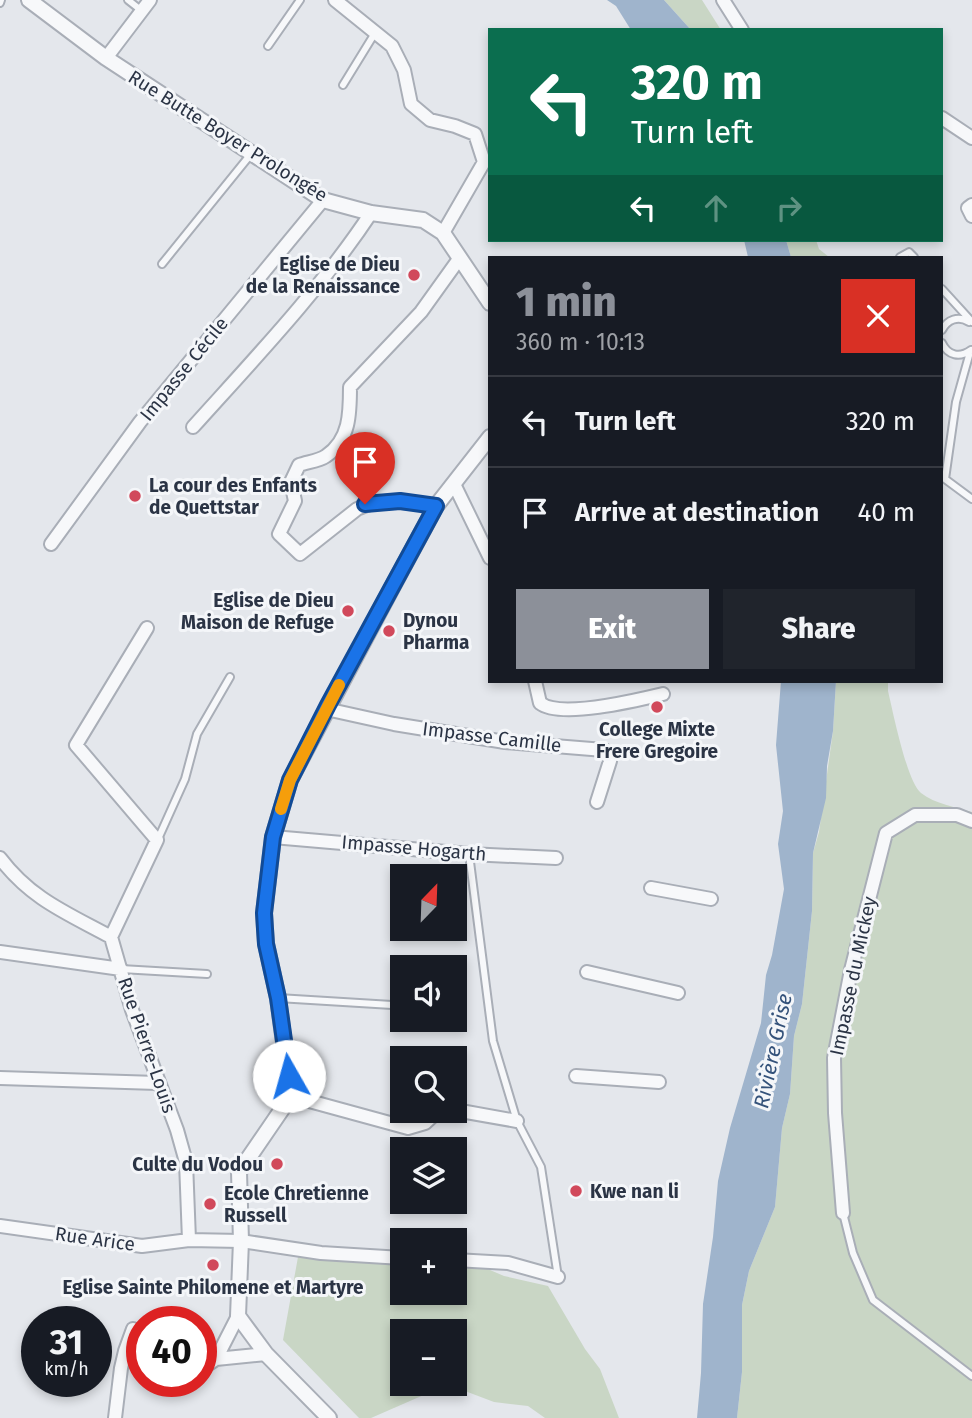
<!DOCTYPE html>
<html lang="en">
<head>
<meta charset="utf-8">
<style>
  :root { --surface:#171b24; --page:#20242c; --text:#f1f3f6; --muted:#9ea1a6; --line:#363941; --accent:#8c9099 }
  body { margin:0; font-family:"Fira Sans",sans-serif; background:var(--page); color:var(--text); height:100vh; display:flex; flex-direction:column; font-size:26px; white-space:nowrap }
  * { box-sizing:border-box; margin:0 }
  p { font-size:23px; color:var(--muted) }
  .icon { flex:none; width:38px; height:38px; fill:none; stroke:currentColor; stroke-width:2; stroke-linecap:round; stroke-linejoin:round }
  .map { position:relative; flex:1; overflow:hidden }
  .drawer { position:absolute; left:488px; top:256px; width:455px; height:427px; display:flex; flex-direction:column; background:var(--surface); border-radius:0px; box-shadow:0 4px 10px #0003 }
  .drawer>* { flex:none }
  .hud { position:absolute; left:488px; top:28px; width:455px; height:214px; border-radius:0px; box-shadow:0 4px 10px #0003; background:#0b6e4f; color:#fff; overflow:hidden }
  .needle { width:46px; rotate:23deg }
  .tools { position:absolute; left:390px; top:864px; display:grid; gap:14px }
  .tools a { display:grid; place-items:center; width:77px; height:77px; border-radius:0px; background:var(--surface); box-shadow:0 4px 10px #0003; font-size:35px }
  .speed { position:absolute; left:21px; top:1306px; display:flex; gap:14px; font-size:35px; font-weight:700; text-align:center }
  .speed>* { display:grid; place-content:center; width:91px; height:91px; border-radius:50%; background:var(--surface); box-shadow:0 4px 10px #0003; line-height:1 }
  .speed small { font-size:18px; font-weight:400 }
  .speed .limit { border:10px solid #d22; background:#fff; color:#111 }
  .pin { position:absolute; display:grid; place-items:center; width:60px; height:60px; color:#fff; margin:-72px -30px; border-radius:50% 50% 50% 0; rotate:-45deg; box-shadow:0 0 7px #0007 }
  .pin .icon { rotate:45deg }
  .me { position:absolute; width:77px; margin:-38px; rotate:353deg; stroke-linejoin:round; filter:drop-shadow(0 0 5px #0008) }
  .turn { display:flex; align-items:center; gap:24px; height:147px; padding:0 28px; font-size:32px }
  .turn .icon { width:91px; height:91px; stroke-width:2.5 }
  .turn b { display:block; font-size:49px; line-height:60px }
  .lanes { display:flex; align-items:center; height:66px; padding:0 28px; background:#0003; justify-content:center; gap:35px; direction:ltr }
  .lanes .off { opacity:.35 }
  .round { display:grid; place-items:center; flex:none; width:74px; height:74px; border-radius:0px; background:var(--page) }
  .headline { display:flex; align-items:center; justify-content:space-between; height:119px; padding:0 28px }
  h1 { font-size:42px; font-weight:800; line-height:52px; color:var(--accent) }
  .button { display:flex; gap:14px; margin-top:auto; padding:14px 28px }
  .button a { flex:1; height:80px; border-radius:0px; background:var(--accent); color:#fff; font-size:28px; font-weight:800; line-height:80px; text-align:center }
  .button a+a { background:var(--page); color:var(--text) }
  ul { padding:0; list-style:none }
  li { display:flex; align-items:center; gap:21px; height:91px; padding:0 28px; border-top:2px solid var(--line) }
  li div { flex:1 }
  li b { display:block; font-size:26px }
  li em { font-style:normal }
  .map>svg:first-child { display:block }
  .green { fill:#c9d6c5; fill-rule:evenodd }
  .water { fill:#9fb4cc }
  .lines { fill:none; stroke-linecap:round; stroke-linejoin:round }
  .service-casing { stroke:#a9aeb7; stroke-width:10 }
  .minor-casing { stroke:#a9aeb7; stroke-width:16 }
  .tertiary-casing { stroke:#a9aeb7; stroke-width:18 }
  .service { stroke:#f7f8fa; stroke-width:6 }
  .minor { stroke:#f7f8fa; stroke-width:12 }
  .tertiary { stroke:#f7f8fa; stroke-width:14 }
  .route-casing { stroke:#114b97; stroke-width:18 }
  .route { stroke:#1a73e8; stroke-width:12 }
  .slow { stroke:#f59e0b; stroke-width:12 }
  .poi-dot { fill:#d1495b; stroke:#f4f6f9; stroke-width:2.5 }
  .labels { text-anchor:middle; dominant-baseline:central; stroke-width:6; stroke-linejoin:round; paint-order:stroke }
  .street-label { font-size:19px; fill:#2b3445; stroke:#f4f6f9 }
  .poi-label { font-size:19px; font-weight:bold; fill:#2b3445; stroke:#f4f6f9; text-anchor:start }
  .water-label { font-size:21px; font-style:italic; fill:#34527a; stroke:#f4f6f9 }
</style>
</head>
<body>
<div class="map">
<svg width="972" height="1418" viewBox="0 0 972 1418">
  <rect width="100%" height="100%" fill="#e4e7ec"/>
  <path class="green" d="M664,0H702L721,30H691Z
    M786,240H816L819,249L829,257H791Z
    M836,681H888V691C893,712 907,782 921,793C935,804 956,807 972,812V1418H737L742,1372V1305L749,1271L775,1207L782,1128L790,1094L794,1036L802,1004L812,911L813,853L819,832L833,731Z
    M298,1257L348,1262H402V1293H455V1262L483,1267L504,1276L548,1286L585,1349L600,1369L619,1418H545L528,1406L494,1402L457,1388L426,1394L371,1418H359L283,1340ZM402,1332H455V1384H402Z"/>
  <path class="water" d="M607,0H664L691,30H631L616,6Z
    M744,240H786L791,257H748Z
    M781,681H836L833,731L827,766L826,798L813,853L812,911L802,1004L794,1036L790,1094L782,1128L775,1207L749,1271L742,1305V1372L737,1418H697L701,1373L703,1304L713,1237L718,1181L730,1128L761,1023L766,975L772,955L784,889L778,844L783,811L776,745Z"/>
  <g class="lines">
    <defs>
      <path id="service" d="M128,0L142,11
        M0,3L1,0
        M268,46L300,0
        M343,85L375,33
        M900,257L909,252L914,257
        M162,264L251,154
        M942,289L972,322
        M942,330C947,320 958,315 969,322
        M942,343C948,356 960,358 971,350
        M970,352L956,402L945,479L972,499
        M158,839L185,779L197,734L230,677
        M469,854L493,1041L517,1121L541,1167L558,1277
        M121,969L207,974
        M278,998L392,1005
        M843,1213L853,1253L873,1300L972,1376"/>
      <path id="minor" d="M335,0L392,46L404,70L411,104L430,120L455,126L475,134L484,162L443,233
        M723,0L742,30
        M106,58L150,0
        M942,118L972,138
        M972,205L968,208L972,216
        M193,427C255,358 320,290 371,213
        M454,484L490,558
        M436,506C410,503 382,496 357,509L300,554L279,534L295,501L291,482L299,465C307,462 319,461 326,456C350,440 350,413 350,387L421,312L459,259
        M51,544L140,422L323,200
        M535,681L540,703C560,719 638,700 663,694
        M326,709L394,724L505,742L604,750L607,752L610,761L597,802
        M273,837L469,854L556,858
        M0,858C31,899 67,913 111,937L132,1010L177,1130L186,1162L189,1240L241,1241L321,1253L402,1258
        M651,888L711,899
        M111,937L157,840L76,745L147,628
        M0,952L121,969
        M587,972L678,993
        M576,1076L659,1082
        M0,1078L157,1083
        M291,1096L408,1128L425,1123L438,1111
        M455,1110L517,1121
        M843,1213L835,1113L834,1058L851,970L886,833L915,815H957L972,821
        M0,1226L142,1246L189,1240
        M455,1260L508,1263L558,1277
        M125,1351L133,1329
        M216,1359L266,1354
        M201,1369L216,1359L238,1316
        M115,1418L121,1368L125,1351L142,1356"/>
      <path id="tertiary" d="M29,0L106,58L323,200L371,213L423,220L443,233L490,303
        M329,1418L266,1354L238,1316L241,1241L239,1172L291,1096L278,998L266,944L264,913L273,837L290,780L394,584L436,506L490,437"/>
    </defs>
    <use href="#service" class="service-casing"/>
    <use href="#minor" class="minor-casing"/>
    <use href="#tertiary" class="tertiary-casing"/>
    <use href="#service" class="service"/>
    <use href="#minor" class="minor"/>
    <use href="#tertiary" class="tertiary"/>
  </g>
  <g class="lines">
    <defs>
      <path id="route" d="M289,1076L278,998L266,944L265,929L264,913L273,837L290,780L328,705L436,506L400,501L365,504"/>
    </defs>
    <use href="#route" class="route-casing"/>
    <use href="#route" class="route"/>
    <path class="slow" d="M281,809L290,780L339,685"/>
  </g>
  <g class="poi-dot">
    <circle cx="414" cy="275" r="7"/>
    <circle cx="135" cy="496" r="7"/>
    <circle cx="348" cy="611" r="7"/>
    <circle cx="389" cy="631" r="7"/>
    <circle cx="657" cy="707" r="7"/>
    <circle cx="277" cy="1164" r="7"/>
    <circle cx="576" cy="1191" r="7"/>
    <circle cx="210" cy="1204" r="7"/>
    <circle cx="213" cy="1265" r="7"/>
  </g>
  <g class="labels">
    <g class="street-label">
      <text transform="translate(228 136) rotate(32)">Rue Butte Boyer Prolongée</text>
      <text transform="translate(184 369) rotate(-51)">Impasse Cécile</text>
      <text transform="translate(492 737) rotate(7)">Impasse Camille</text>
      <text transform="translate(414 848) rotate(5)">Impasse Hogarth</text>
      <text transform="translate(853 976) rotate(-78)">Impasse du Mickey</text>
      <text transform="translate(147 1045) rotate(71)">Rue Pierre-Louis</text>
      <text transform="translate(95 1239) rotate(8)">Rue Arice</text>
    </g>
    <g class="poi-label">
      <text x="400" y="264" text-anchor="end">Eglise de Dieu<tspan x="400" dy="22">de la Renaissance</tspan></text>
      <text x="149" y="485">La cour des Enfants<tspan x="149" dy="22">de Quettstar</tspan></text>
      <text x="334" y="600" text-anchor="end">Eglise de Dieu<tspan x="334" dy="22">Maison de Refuge</tspan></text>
      <text x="403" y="620">Dynou<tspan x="403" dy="22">Pharma</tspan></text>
      <text x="657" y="729" text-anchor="middle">College Mixte<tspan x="657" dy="22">Frere Gregoire</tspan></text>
      <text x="263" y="1164" text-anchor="end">Culte du Vodou</text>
      <text x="590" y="1191">Kwe nan li</text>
      <text x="224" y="1193">Ecole Chretienne<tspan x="224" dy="22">Russell</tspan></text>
      <text x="213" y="1287" text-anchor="middle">Eglise Sainte Philomene et Martyre</text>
    </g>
    <g class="water-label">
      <text transform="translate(773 1051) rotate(-78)">Rivière Grise</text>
    </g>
  </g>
</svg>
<div class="tools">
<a><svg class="needle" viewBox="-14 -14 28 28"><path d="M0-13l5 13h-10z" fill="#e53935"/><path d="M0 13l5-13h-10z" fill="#9ea1a6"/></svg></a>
<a><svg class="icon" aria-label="sound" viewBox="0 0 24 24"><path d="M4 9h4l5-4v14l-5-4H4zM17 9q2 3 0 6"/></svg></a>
<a><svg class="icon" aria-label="search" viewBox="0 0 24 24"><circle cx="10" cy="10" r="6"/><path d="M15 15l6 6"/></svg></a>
<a><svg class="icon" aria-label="layers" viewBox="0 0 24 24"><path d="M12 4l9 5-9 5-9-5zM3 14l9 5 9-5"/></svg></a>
<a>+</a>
<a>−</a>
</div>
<div class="speed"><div>31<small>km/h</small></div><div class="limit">40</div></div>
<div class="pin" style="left:365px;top:504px;background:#d93025"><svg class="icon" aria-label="arrive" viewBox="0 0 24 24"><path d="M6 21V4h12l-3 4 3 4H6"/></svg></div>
<svg class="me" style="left:289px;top:1076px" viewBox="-20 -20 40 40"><circle r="19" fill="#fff"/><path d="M0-13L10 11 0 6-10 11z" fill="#1a73e8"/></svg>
<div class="hud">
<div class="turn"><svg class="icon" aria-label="left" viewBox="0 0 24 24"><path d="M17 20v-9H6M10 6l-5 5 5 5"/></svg><div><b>320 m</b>Turn left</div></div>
<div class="lanes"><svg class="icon" aria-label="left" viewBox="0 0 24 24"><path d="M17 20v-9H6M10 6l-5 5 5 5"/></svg><svg class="icon off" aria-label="ahead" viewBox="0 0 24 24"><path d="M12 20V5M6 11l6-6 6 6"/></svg><svg class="icon off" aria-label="right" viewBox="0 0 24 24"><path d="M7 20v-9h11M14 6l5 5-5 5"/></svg></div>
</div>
<section class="drawer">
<div class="headline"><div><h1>1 min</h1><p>360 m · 10:13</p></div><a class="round" style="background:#d93025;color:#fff"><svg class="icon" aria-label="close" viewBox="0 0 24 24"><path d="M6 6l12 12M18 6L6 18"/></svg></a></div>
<ul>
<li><svg class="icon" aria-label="left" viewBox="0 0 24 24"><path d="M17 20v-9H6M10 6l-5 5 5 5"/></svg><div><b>Turn left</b></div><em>320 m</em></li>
<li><svg class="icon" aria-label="arrive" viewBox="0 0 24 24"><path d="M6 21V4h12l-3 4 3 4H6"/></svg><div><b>Arrive at destination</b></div><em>40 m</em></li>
</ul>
<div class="button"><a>Exit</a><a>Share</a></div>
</section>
</div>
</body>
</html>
